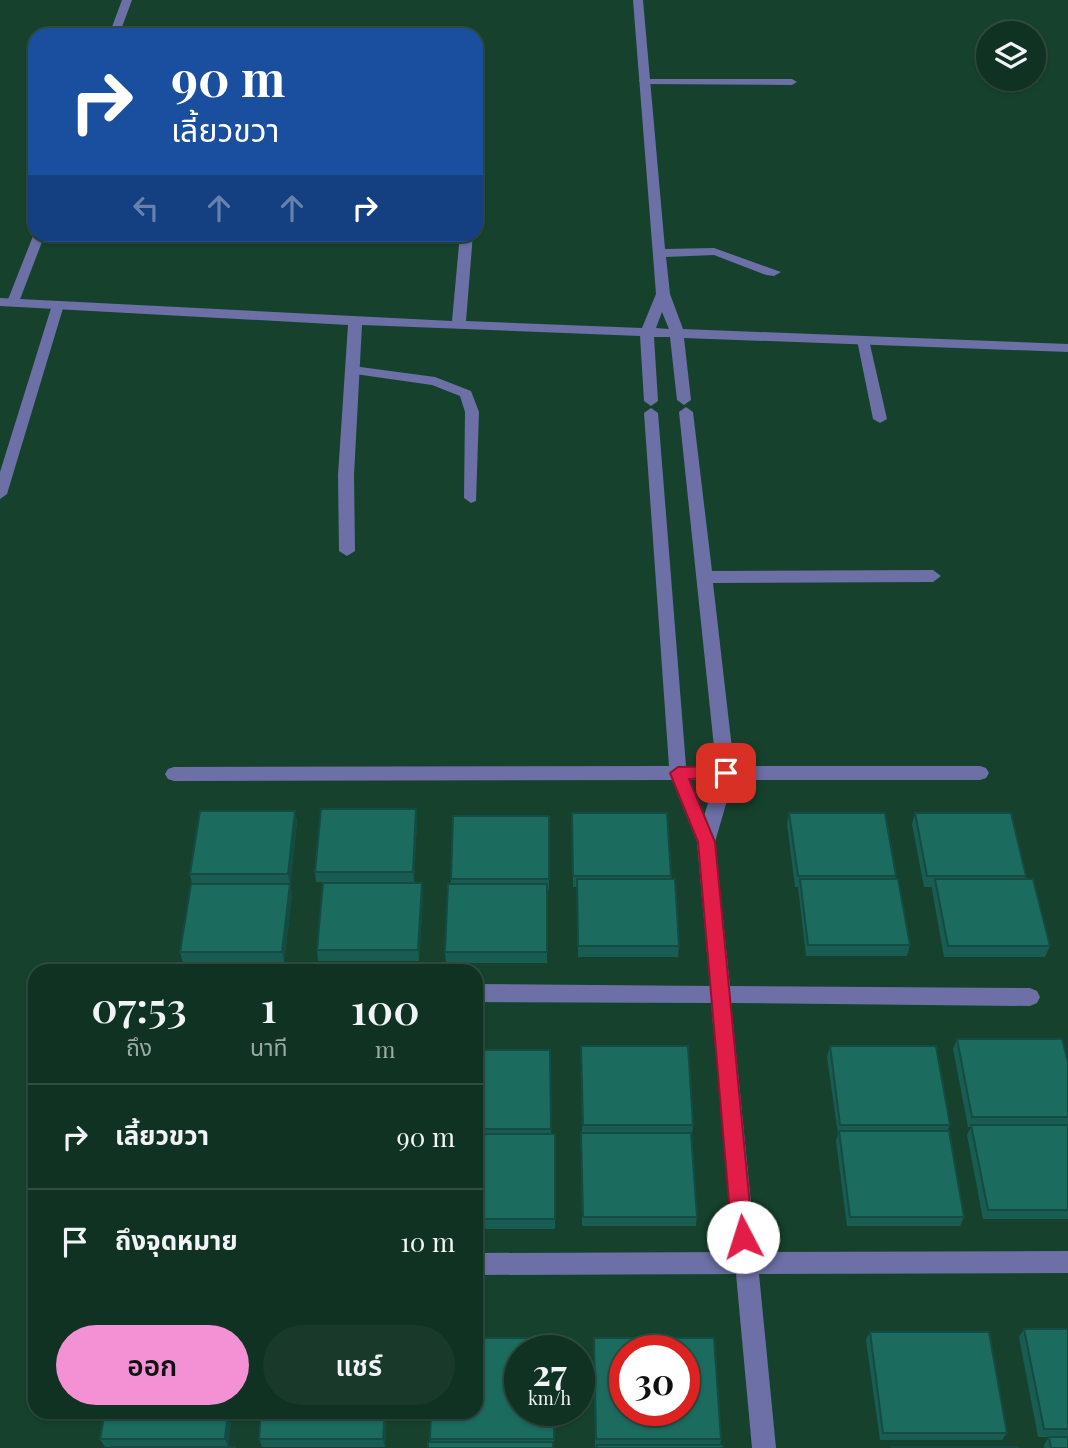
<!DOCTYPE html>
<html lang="th">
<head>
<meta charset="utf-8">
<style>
  :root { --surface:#103222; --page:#193a2a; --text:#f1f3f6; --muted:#9caaa5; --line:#304d40; --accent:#f491d4 }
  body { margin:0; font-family:"Playfair Display","Noto Sans Thai",serif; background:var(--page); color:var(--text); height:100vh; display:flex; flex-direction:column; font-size:26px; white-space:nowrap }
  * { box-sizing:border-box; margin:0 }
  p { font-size:23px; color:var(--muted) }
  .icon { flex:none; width:38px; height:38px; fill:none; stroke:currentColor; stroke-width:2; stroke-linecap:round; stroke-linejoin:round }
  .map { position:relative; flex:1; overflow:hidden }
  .details { position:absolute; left:28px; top:964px; width:455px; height:455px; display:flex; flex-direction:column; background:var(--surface); border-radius:21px; box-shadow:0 2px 5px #0004,0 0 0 2px var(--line) }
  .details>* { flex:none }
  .top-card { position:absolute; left:28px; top:28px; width:455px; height:214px; border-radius:21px; box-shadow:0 2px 5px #0004,0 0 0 2px var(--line); background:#1a4fa0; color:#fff; overflow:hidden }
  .buttons { position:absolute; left:976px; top:21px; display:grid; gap:14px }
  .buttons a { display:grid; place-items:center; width:70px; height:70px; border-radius:50%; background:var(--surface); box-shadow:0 2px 5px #0004,0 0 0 2px var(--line); font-size:35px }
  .speed { position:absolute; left:504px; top:1335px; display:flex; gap:14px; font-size:35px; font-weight:700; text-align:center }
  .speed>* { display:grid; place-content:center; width:91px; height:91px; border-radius:50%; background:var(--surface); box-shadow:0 2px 5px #0004,0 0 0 2px var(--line); line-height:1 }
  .speed small { font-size:18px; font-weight:400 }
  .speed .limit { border:10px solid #d22; background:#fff; color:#111 }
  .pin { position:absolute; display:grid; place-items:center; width:60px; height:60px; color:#fff; margin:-30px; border-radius:14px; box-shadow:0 4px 10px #0006 }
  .me { position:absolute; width:77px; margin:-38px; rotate:355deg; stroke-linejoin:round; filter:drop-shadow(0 0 5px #0008) }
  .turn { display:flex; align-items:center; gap:24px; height:147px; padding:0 28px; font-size:32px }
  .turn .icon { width:91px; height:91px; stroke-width:2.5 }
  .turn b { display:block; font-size:49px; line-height:60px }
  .lanes { display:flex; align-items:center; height:66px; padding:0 28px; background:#0003; justify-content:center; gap:35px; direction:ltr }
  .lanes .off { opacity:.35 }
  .eta { display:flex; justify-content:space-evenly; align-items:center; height:119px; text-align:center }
  .eta b { font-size:42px; font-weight:600; line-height:49px }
  .button { display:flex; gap:14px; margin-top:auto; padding:14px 28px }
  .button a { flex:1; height:80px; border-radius:42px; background:var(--accent); color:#111; font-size:28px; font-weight:600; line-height:80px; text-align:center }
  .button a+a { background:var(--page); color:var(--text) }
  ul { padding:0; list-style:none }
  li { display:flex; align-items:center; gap:21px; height:105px; padding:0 28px; border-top:2px solid var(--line) }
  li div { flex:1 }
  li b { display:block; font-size:26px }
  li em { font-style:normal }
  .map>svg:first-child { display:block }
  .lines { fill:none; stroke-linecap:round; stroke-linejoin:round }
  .service { fill:#6c70a6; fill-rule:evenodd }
  .minor { fill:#6c70a6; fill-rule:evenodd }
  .wall { fill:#185c52 }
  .shaded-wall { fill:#144b42 }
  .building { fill:#1c6b5f; stroke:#144b42; stroke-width:2; fill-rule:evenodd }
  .route { fill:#e11d48; stroke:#92132f; stroke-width:2 }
</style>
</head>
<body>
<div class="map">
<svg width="1068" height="1448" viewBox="0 0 1068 1448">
  <rect width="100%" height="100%" fill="#16422d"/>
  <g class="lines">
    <path class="service" d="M122,0H132L119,35H109Z
      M640,79H792L797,82L792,85L644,84L639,81Z
      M35,231V234H45L19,302L17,305H9L7,302Z
      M58,301L64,305L7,494L0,499V472L52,305Z
      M863,336L869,340L887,419L880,423L873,419L857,340Z
      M353,366L435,377L471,391L479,412L476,501L471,503L464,498L465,412L460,396L432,385L348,373V367Z"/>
    <path class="minor" d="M633,0H643L665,249L714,248L781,272L774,276L766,275L714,255L666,257L670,294L683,329L1068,344V352L684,338L691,400L684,405L677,400L670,337H654L658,401L651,406L644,401L640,336L362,325L354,475L355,551L347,556L339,551L338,475L348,325L0,306V298L452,321L460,234H473L466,321L642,328L656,294ZM662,312L669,329L656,328Z
      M686,407L693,412L712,571L933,570L941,576L933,582L713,583L734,766H980L986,768L989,773L986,778L980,780H733L715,842L730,986L1030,988L1037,991L1040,997L1037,1003L1030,1006L731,1003L756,1252L1068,1251V1273L759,1274L776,1448H752L736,1274L476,1275V1253L734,1252L711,1003L476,1002V984L710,986L697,842L672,780L174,781L168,779L165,774L168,769L174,767L669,766L644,413L651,408L658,413L686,766H716L679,412ZM690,780H715L704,816Z"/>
  </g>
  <path class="wall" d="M416,809L417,820L414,882H316L315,872Z
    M295,811L297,822L290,885L292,895L284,963H183L180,952L192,884L190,874Z
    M789,813L896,876L895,879L910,945L907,956H806L798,887H795L787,824Z
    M915,813L1026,876L1025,879L1050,946L1045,957H944L932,890V887H924L912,824Z
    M549,816V890H547V963H446L445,952L451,879Z
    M572,824L671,876L679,946L678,957H578L577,887H573Z
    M423,894L419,961H318L317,950Z
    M957,1039L1068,1062V1219H983L967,1135L971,1127H968L953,1049Z
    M581,1046L693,1125L692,1134L697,1217L696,1226H582L581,1142V1133H582Z
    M830,1046L950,1125L947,1131L964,1217L960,1226H847L836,1141L838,1134L827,1057Z
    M476,1050H550L551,1134H555V1229H476Z
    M1024,1329H1068V1448H1044V1445L1049,1437H1038L1019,1337Z
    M870,1332L1007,1433L1002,1440H880L866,1340Z
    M594,1338L721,1439L720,1445L595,1447Z
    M105,1412H232L228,1447H105L100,1439Z
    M261,1412H387L385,1447H262L259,1439Z
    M430,1439H554V1447L430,1442Z"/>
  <path class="shaded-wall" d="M416,809L417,820L414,882L413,872Z
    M295,811L297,822L290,885L288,874Z
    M422,883L423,894L419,961L418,950Z
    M290,884L292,895L284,963L282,952Z
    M228,1412H232L228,1447L225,1439Z
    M385,1412H387L385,1447L383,1439Z"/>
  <path class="building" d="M321,809H416L413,872H315Z
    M200,811H295L288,874H190Z
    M572,813H667L671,876H573Z
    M789,813H885L896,876H798Z
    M915,813H1011L1026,876H927Z
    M453,816H549V879H451Z
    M577,879H675L679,946H578Z
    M800,879H898L910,945H808Z
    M935,879H1033L1050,946H948Z
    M323,883H422L418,950H317Z
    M191,884H290L282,952H180Z
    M448,884H547V952H445Z
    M957,1039H1062L1068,1062V1117H972Z
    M581,1046H688L693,1125H583Z
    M830,1046H936L950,1125H840Z
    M476,1050H550L551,1129H476Z
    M971,1125H1068V1210H988Z
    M839,1131H949L964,1217H850Z
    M581,1133H691L697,1217H583Z
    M476,1134H555V1219H476Z
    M1024,1329H1068V1429H1044Z
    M870,1332H989L1007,1433H883Z
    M476,1338H553V1351H520V1410H554V1439H430L431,1412H476Z
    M594,1338H714L721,1439H596ZM625,1351H684V1410H625Z
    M105,1412H228L225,1439H100Z
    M261,1412H385L383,1439H259Z
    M1049,1437H1068V1448H1051Z
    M428,1442H553V1448H428Z
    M597,1445H722L723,1448H597Z
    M111,1447H236L111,1448Z
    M892,1447H1018V1448H893Z"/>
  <path class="route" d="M726,766L734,773L732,777L689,779L715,842L753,1237L750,1244L743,1247L735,1244L732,1237L698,842L670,773L678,767Z"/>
</svg>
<div class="buttons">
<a><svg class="icon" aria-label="layers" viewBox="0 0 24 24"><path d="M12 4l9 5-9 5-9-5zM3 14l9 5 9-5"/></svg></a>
</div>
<div class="speed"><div>27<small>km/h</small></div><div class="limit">30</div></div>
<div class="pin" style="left:726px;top:773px;background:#d93025"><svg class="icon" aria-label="arrive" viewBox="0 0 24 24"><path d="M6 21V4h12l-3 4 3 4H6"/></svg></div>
<svg class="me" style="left:743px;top:1237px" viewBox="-20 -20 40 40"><circle r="19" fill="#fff"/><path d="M0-13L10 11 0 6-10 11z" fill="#e11d48"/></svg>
<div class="top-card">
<div class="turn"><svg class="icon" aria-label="right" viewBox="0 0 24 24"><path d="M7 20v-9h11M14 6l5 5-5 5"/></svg><div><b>90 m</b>เลี้ยวขวา</div></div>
<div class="lanes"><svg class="icon off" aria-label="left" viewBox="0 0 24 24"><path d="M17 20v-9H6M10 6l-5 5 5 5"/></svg><svg class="icon off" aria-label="ahead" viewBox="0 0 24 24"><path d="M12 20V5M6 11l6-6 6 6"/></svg><svg class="icon off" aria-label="ahead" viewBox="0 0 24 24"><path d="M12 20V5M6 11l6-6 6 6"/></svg><svg class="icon" aria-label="right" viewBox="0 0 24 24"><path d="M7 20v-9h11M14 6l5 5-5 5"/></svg></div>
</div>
<section class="details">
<div class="eta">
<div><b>07:53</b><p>ถึง</p></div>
<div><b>1</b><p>นาที</p></div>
<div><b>100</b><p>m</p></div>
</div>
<ul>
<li><svg class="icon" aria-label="right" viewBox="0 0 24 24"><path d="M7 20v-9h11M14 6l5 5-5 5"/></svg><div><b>เลี้ยวขวา</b></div><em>90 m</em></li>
<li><svg class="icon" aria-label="arrive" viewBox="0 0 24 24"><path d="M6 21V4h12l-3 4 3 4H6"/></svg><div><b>ถึงจุดหมาย</b></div><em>10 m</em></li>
</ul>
<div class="button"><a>ออก</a><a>แชร์</a></div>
</section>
</div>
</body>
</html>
